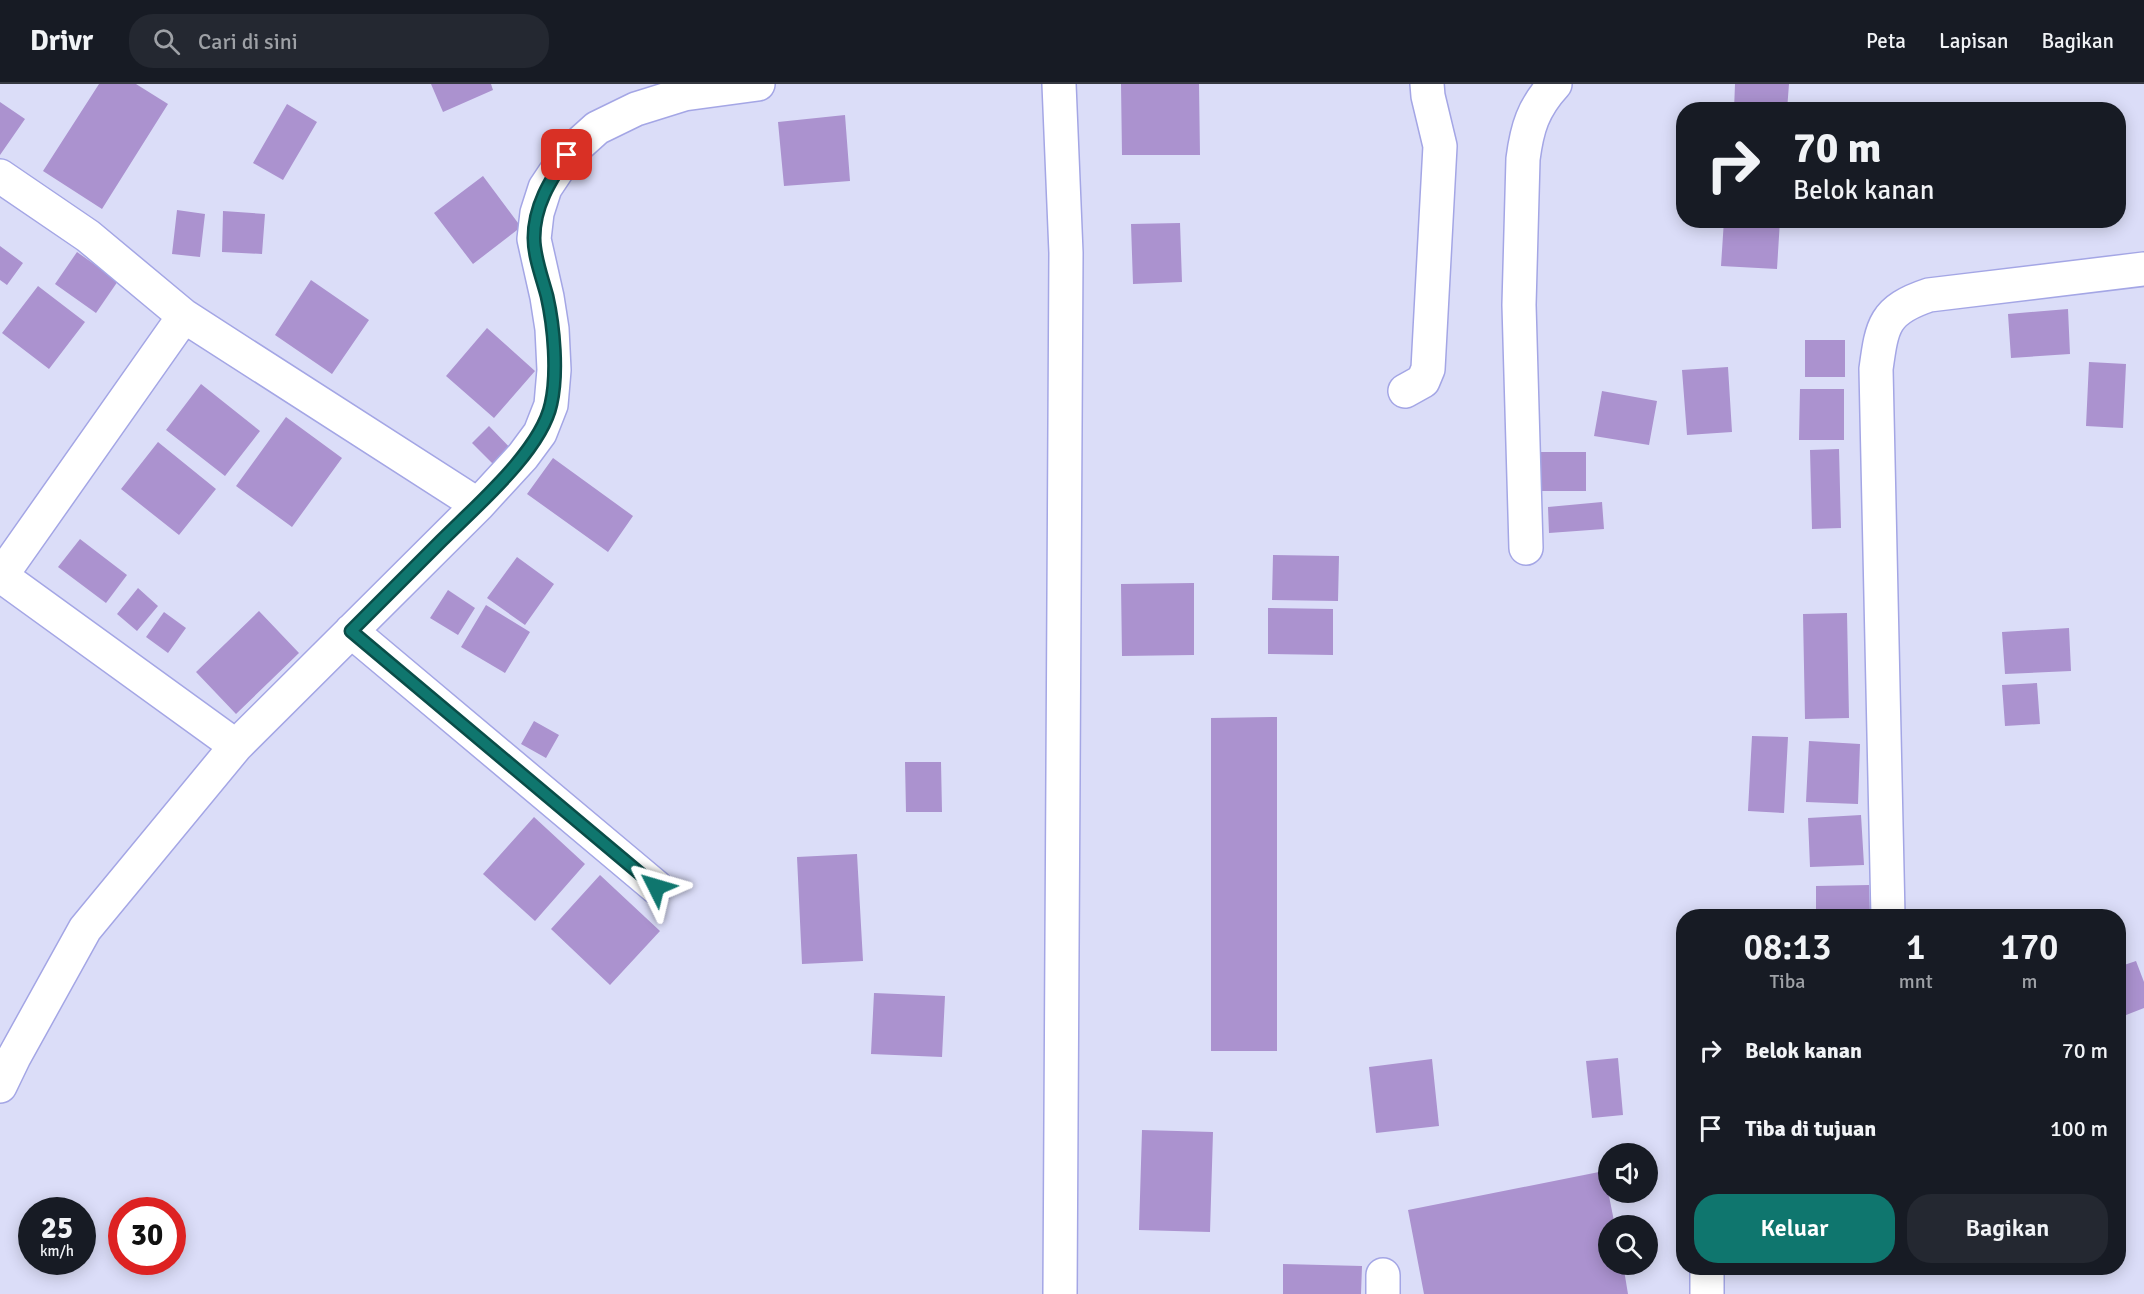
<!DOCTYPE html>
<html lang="id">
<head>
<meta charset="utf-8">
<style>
  :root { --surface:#171b24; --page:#242831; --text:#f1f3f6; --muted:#9ea1a6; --line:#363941; --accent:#0f766e }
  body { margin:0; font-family:Signika,sans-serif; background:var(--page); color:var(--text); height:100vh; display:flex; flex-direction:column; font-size:22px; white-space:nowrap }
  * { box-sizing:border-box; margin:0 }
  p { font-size:20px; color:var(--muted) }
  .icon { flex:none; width:33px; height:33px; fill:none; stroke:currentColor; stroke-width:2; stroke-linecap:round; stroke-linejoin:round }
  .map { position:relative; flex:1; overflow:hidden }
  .side { position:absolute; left:1676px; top:825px; width:450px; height:366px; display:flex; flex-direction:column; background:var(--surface); border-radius:24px; box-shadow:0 3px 15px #0003 }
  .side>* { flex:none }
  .hud { position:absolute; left:1676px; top:18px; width:450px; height:126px; border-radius:24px; box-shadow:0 3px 15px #0003; background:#171b24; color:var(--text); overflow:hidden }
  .tools { position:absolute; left:1598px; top:1059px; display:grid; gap:12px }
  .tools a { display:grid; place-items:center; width:60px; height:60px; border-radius:50%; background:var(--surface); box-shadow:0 3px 15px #0003; font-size:30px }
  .speed { position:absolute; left:18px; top:1113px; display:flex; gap:12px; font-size:30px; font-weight:700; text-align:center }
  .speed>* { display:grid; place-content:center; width:78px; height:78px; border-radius:50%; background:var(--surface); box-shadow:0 3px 15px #0003; line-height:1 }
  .speed small { font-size:15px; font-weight:400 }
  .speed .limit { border:9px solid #d22; background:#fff; color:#111 }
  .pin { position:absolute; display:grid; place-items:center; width:51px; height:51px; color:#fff; margin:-26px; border-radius:12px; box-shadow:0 3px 9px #0006 }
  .me { position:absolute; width:66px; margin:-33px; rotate:310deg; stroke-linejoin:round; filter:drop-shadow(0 0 4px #0008) }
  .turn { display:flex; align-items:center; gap:21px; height:126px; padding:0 18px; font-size:27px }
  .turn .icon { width:78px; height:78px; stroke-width:2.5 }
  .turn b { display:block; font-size:42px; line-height:51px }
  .eta { display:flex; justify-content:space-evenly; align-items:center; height:102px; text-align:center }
  .eta b { font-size:36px; font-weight:600; line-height:42px }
  .button { display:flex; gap:12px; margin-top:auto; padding:12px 18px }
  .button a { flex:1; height:69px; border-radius:24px; background:var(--accent); color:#fff; font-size:24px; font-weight:600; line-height:69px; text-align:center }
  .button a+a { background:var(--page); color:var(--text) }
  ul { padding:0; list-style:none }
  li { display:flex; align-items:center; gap:18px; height:78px; padding:0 18px }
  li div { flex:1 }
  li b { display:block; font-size:22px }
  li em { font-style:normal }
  header { display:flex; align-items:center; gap:36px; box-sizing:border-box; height:84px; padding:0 30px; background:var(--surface); border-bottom:2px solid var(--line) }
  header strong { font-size:28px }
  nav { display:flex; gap:33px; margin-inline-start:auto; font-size:21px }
  .search { width:420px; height:54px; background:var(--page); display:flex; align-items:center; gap:15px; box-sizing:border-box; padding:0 21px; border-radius:24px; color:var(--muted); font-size:22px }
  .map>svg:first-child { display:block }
  .building { fill:#ab92cf }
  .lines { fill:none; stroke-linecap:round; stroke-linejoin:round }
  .street-casing { stroke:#a4a6e5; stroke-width:36 }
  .street { stroke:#fff; stroke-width:33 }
  .route-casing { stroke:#0a4d48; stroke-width:15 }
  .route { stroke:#0f766e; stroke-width:10 }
</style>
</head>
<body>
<header>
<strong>Drivr</strong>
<div class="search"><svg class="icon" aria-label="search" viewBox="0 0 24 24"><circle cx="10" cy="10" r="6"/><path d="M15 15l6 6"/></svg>Cari di sini</div>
<nav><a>Peta</a><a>Lapisan</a><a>Bagikan</a></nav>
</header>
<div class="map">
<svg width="2144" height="1210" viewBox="0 0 2144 1210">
  <rect width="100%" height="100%" fill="#dbddf8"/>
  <path class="building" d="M99,0H136L168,20L102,125L43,87Z
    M431,0H491L493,6L443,28Z
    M1121,0H1199L1200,71H1122Z
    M1735,0H1789L1787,26H1734Z
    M0,18L25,35L0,71Z
    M287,20L317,38L283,96L253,79Z
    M1857,22L1858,26H1798V23Z
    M845,31L850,97L784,102L778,38Z
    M483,92L521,143L473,180L434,129Z
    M177,126L205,130L200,173L172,170Z
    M223,127L265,130L262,170L222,168Z
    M1724,136H1780L1777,185L1721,182Z
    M1180,139L1182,198L1133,200L1131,140Z
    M0,162L23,179L7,201L0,196Z
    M77,168L118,197L96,229L55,200Z
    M311,196L369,236L332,290L275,251Z
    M38,202L85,238L49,285L2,249Z
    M2068,225L2070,270L2011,274L2008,230Z
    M487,244L535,287L494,334L446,292Z
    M1805,256H1845V293H1805Z
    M2089,278L2126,280L2123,344L2086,342Z
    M1728,283L1732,348L1687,351L1682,286Z
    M201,300L260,347L225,392L166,346Z
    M1800,305H1844V356H1799Z
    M1602,307L1657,317L1649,361L1594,352Z
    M286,333L342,374L292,443L236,402Z
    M489,342L514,368L498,385L472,359Z
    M158,358L216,405L179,451L121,405Z
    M1839,365L1841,444L1812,445L1810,366Z
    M1527,368H1586V407H1527Z
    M553,374L633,432L608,468L527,410Z
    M1602,418L1604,445L1549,449L1548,423Z
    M80,455L127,491L106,519L58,483Z
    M1273,471L1339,472L1338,517L1272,516Z
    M517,473L554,500L525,541L487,514Z
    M1194,499V571L1122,572L1121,500Z
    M138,504L158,522L137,547L117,530Z
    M448,506L475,524L458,551L430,534Z
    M486,521L530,548L505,589L461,563Z
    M1268,524L1333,525V571L1268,570Z
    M259,527L299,569L236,630L196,588Z
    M164,528L186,544L168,569L146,553Z
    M1847,529L1849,634L1805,635L1803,530Z
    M2069,544L2071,587L2005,590L2002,548Z
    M2037,599L2040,640L2005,642L2002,601Z
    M1277,633V967H1211V634Z
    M534,637L559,651L546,674L521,660Z
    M1752,652L1788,653L1784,729L1748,727Z
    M1809,657L1860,660L1858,720L1806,718Z
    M905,678H941L942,728H906Z
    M1861,731L1864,781L1810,783L1808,734Z
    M534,733L585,780L535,837L483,790Z
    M857,770L863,877L802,880L797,773Z
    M600,791L660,847L610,901L551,845Z
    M1869,801L1870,832H1816V802Z
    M2136,877L2144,898V924L2121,933L2118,924V883Z
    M874,909L945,912L942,973L871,970Z
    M1618,974L1623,1031L1592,1034L1586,977Z
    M1432,975L1439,1042L1376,1049L1369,983Z
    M1142,1046L1213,1048L1210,1148L1139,1146Z
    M1604,1087L1615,1142H1608V1180H1623L1628,1210H1424L1408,1126Z
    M1283,1180L1362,1182L1361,1210H1283Z"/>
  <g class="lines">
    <defs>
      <path id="street" d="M1059,0L1066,169L1060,1210
        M0,92L88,152L184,232L478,421
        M1405,307L1423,297L1428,285L1440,62L1428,12L1427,0
        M1526,464L1519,221L1523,75C1527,44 1533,24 1555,0
        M0,491L236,662
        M1,492L184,232
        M351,547L656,803
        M1888,832L1876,285C1882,241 1884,226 1929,211L2144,185
        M0,1002L14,973L85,845L236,662L478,421L523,372L540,349L551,321L554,286L552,245L547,213L534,155L537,129L545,104L567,71L597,44L636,25L684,10L758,0
        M1383,1191V1210
        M1707,1210V1184"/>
    </defs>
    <use href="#street" class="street-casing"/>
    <use href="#street" class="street"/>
  </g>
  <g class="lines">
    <defs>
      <path id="route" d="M567,71C550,97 534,122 534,154C534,173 542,193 547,212C554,243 558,289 551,320C541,367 475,423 441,457C411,487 381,517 351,547L656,803"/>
    </defs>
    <use href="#route" class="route-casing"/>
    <use href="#route" class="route"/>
  </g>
</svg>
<div class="tools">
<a><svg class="icon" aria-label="sound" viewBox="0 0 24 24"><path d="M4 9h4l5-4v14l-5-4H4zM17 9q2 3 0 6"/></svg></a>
<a><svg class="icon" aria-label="search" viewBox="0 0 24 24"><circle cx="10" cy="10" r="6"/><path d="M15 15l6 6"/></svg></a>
</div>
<div class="speed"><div>25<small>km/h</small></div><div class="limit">30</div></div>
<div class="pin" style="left:567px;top:71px;background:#d93025"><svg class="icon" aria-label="arrive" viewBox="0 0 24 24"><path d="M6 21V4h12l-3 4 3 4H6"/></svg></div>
<svg class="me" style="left:656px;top:803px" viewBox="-20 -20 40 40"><path d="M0-17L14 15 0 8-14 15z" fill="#0f766e" stroke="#fff" stroke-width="4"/></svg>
<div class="hud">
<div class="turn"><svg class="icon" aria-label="right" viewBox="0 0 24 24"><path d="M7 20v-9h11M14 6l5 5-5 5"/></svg><div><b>70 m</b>Belok kanan</div></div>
</div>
<section class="side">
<div class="eta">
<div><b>08:13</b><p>Tiba</p></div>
<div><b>1</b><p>mnt</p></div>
<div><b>170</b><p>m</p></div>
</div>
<ul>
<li><svg class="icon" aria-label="right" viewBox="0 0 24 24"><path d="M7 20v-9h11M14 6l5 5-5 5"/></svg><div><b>Belok kanan</b></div><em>70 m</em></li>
<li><svg class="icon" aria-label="arrive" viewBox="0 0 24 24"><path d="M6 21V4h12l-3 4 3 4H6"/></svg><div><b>Tiba di tujuan</b></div><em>100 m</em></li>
</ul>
<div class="button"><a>Keluar</a><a>Bagikan</a></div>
</section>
</div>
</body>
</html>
